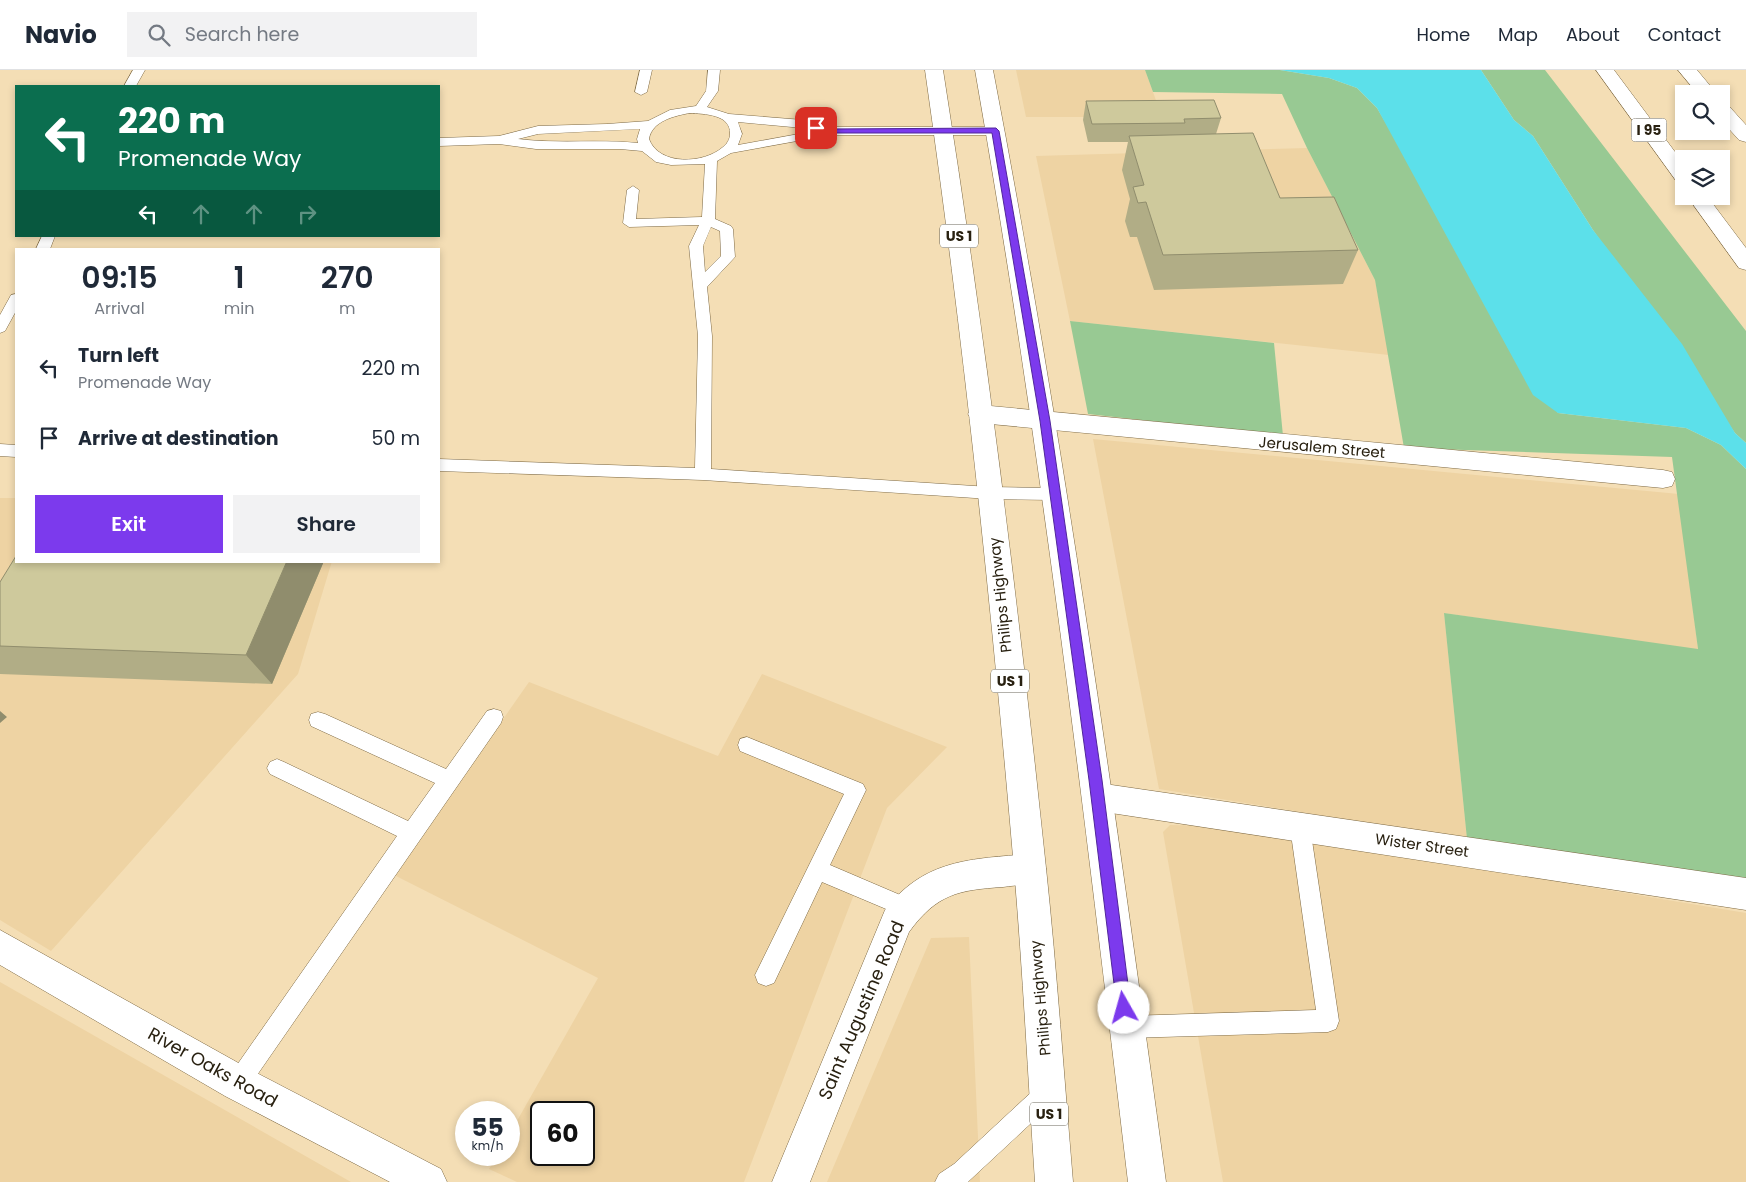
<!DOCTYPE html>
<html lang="en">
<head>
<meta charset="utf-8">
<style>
  :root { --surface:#fff; --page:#f2f2f3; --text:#1f2937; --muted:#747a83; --line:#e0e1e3; --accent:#7c3aed }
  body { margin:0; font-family:Poppins,sans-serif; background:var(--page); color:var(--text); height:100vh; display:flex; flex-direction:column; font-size:19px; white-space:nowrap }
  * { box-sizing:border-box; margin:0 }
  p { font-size:16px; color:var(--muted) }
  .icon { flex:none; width:28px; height:28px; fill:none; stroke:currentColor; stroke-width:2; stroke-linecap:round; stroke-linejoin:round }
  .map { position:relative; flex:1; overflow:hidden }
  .side { position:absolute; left:15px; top:178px; width:425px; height:315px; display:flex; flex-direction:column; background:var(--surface); border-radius:0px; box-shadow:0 2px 8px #0003 }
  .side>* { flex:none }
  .banner { position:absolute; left:15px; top:15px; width:425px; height:152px; border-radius:0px; box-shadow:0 2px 8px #0003; background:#0b6e4f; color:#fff; overflow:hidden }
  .buttons { position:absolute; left:1675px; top:15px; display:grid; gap:10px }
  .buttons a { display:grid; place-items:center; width:55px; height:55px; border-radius:0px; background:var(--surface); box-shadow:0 2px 8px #0003; font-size:25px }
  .speed { position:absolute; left:455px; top:1031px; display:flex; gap:10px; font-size:25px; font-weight:700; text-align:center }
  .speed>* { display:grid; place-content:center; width:65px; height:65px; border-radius:50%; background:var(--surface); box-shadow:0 2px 8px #0003; line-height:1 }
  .speed small { font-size:12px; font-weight:400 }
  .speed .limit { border:2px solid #111; border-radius:8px; background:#fff; color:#111 }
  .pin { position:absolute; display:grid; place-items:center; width:42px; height:42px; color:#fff; margin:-21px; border-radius:10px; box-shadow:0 2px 8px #0006 }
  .me { position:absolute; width:55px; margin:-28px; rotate:353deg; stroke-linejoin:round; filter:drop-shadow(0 0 4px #0008) }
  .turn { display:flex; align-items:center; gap:18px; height:105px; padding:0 20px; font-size:22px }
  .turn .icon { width:65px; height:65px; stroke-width:2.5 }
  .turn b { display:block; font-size:35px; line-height:42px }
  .lanes { display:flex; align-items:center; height:48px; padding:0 20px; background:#0003; justify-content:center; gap:25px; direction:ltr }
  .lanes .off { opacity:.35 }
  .eta { display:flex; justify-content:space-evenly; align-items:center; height:85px; text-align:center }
  .eta b { font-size:30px; font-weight:600; line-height:35px }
  .button { display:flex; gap:10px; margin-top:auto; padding:10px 20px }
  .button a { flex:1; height:58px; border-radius:0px; background:var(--accent); color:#fff; font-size:20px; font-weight:600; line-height:58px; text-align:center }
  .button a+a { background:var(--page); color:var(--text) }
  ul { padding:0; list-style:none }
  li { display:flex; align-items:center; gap:15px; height:70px; padding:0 20px }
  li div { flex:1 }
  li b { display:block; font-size:19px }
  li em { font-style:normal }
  header { display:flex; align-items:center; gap:30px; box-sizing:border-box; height:70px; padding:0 25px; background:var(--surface); border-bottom:1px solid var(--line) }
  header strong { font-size:24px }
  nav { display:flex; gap:28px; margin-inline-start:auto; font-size:18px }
  .search { width:350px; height:45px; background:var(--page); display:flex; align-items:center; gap:12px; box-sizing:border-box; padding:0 18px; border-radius:0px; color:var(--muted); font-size:19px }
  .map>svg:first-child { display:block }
  .built { fill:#eed3a3; fill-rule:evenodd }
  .green { fill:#98c993 }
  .water { fill:#5ce0ea }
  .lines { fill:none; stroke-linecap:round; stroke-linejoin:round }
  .lane-casing { stroke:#7e6a45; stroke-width:1 }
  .street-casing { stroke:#7e6a45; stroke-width:1 }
  .secondary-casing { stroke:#7e6a45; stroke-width:1 }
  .primary-casing { stroke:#7e6a45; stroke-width:1 }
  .highway-casing { stroke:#7e6a45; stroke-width:1 }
  .lane { fill:#fff; fill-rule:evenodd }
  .street { fill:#fff; fill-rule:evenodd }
  .secondary { fill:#fff; fill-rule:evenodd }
  .primary { fill:#fff; fill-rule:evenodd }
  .highway { fill:#fff; fill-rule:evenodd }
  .wall { fill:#b1ad86 }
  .shaded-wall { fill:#908d6d }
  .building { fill:#cec99c; stroke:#908d6d }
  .route { fill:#7c3aed; stroke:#51269a }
  .labels { text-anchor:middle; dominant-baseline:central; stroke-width:4.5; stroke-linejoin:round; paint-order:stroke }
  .shield { fill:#fff; stroke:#696458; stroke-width:1 }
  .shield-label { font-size:14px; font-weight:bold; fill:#292111 }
  .street-label { font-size:15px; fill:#292111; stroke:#fff }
  .near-street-label { font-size:18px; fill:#292111; stroke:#fff }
</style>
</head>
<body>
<header>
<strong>Navio</strong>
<div class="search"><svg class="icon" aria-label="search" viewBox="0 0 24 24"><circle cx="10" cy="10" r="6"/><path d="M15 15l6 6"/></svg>Search here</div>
<nav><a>Home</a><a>Map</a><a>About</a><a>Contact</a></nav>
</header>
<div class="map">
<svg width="1746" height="1112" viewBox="0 0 1746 1112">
  <rect width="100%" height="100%" fill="#f4deb5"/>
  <path class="built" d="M1016,0H1145L1162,47H1026Z
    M1307,78L1375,210L1389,285L1070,251L1036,86Z
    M1093,369L1679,424L1698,580L1444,543L1467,769L1159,719Z
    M0,428H16V491H332L298,604L51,881L0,850Z
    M762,604L947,677L887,738L744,1112H517L489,1099L498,1085H509V1065L598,908L394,805L529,612L718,686ZM541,1042H584V1085H541Z
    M1170,755L1220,756L1746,843V1112H1223L1163,762Z
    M969,867L980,1112H827L931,868Z
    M0,912L351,1112H0Z"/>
  <path class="green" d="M1145,0H1280L1329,8L1357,18L1377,38L1558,343L1686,358L1721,375L1746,399V811L1467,769L1444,543L1698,579L1672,387L1404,378L1375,210L1307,78L1282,24L1153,22Z
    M1481,0H1545L1746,261V373L1735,363L1593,160L1533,66L1514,50Z
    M1070,251L1274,273L1283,366L1088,344Z"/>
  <path class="water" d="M1280,0H1481L1514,50L1533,66L1593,160L1682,274L1735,363L1746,373V399L1721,375L1686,358L1558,343L1533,325L1377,38L1357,18L1329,8Z"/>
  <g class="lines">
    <defs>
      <path id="lane" d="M133,0H145L136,16H124Z
        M640,0H652L647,22L641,25L635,22Z
        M708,0H720L718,21L707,37L729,44L803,50L831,57H995L1001,61L995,65H830L731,83L717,91L715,149L731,156L733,159L735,187L707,217L712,266L711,399L990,417L1054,418L1060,420L1062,424L1060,428L1054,430L990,429L703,410L439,401V389L695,398L698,266L689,176L699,155L629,157L623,153L627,120L633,116L639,120L636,149L702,147L705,94L671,95L656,92L642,81L620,79H536L499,74L439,76V68L499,66L538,56L607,54L648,51L670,40L696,36L706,21ZM690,43C704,44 731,44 730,64C730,69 727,74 723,77C704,94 659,96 649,69C652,51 674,46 690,43ZM738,52L803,58L815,61L738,75L742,64ZM640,59L637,69L638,73C598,69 558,74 518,69L538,64ZM711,157L720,161L721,186L705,202L703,176Z
        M42,166H55L50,179H36Z
        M16,224V241L5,261L0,263V245L11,225Z
        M0,374L16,375V387L0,386Z
        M494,639L501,641L503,647L501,653L246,1021L238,1024L230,1021L227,1013L230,1005L397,766L270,704L267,698L270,692L277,689L284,692L408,751L435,713L311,656L309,650L311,644L318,642L325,644L446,699L487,641Z
        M747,667L863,714L866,720L830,795L912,830L915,837L912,844L905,847L822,812L774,913L766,916L758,913L755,905L844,724L740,681L738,675L740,669Z
        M1300,748L1307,750L1310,757L1339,951L1336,959L1328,962L1127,968L1119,965L1116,957L1119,949L1127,946L1316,940L1290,757L1293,750Z
        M1047,1012L1055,1015L1058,1023L1055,1031L970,1110L968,1112H935L939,1104L954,1094L1039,1015Z"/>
      <path id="street" d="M980,335L1663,400L1672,402L1675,409L1672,416L1663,418L980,353L972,350L968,344L972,338Z
        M1098,713L1746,808V840L1098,741L1087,737L1083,727L1087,717Z"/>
      <path id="secondary" d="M1030,784L1041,788L1046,799L1041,810C1029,815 1017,815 1003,817C958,820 937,824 909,862L810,1112H772L885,840C924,789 971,789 1030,784Z
        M0,860L251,1000L441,1099L447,1112H390L225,1026L0,895Z"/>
      <path id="primary" d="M925,0H943C985,265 1018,531 1046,798C1057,902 1064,1007 1073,1112H1035C1028,1007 1023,903 1014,798C991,531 963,265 925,0Z
        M975,0H993C1064,369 1115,740 1166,1112H1128C1084,740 1040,369 975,0Z"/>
      <path id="highway" d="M1596,0H1614L1684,94V114L1677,112Z
        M1678,0H1697L1717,24H1698Z
        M1721,34L1728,35L1746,55V72L1739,70L1721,50Z
        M1687,126H1707L1746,178V200L1739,198Z"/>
    </defs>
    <use href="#lane" class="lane-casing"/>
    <use href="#street" class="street-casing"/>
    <use href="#secondary" class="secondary-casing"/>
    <use href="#primary" class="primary-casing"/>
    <use href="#highway" class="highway-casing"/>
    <use href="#lane" class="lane"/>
    <use href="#street" class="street"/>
    <use href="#secondary" class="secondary"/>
    <use href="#primary" class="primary"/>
    <use href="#highway" class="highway"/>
  </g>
  <path class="wall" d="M1086,31L1221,48L1216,64L1280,128L1358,180L1343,214L1154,220L1137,167H1130L1125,151L1130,129L1122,100L1128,72H1088L1083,50Z
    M16,491H324L272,614L0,604V512Z"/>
  <path class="shaded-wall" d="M287,491H324L272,614L246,585Z
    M0,641L7,647L0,653Z"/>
  <path class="building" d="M1214,30L1221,48L1184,49L1185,53L1092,54L1086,31Z
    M1253,63L1280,128L1334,127L1358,180L1163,185L1146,132L1138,133L1133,117L1144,115L1129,66Z
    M16,486V491H287L246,585L0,576V512Z"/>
  <path class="route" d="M816,55L830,59L996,58L999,61L1050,351L1102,710L1131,938L1129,943L1124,945L1119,943L1117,938L1089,710L1040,351L992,63H830L814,59L813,58Z"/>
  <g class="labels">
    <g class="shield">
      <rect x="1631.5" y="48.5" width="35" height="23" rx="4"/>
      <rect x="940" y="154.5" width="38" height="23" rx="4"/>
      <rect x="991" y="599.5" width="38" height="23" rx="4"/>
      <rect x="1030" y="1032.5" width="38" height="23" rx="4"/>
    </g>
    <g class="shield-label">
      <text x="1649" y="60">I 95</text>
      <text x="959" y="166">US 1</text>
      <text x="1010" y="611">US 1</text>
      <text x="1049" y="1044">US 1</text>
    </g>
    <g class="street-label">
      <text transform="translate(1322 377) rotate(5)">Jerusalem Street</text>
      <text transform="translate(1000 525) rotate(-96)">Philips Highway</text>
      <text transform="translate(1422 775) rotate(8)">Wister Street</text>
      <text transform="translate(1040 928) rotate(-95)">Philips Highway</text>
    </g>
    <g class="near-street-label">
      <text transform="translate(861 940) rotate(-67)">Saint Augustine Road</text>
      <text transform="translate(213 997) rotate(29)">River Oaks Road</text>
    </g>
  </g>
</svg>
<div class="buttons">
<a><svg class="icon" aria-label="search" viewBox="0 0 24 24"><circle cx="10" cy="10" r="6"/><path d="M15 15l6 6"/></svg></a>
<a><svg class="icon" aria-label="layers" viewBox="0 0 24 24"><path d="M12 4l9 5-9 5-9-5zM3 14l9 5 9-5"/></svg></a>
</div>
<div class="speed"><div>55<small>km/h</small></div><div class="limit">60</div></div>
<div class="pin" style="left:816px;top:58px;background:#d93025"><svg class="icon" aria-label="arrive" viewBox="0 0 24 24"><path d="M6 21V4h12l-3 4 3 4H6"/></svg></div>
<svg class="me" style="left:1124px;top:938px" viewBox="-20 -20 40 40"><circle r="19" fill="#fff"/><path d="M0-13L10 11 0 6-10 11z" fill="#7c3aed"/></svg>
<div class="banner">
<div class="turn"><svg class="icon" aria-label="left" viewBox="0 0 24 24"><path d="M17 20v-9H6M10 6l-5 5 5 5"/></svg><div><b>220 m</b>Promenade Way</div></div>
<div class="lanes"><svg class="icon" aria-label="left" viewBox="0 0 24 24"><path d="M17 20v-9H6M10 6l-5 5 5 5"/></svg><svg class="icon off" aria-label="ahead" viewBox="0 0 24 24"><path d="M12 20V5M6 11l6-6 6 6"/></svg><svg class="icon off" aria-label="ahead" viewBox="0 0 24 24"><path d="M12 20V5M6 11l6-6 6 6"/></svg><svg class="icon off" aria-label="right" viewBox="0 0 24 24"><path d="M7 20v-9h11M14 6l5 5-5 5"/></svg></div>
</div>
<section class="side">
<div class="eta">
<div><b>09:15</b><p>Arrival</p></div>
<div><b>1</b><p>min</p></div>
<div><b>270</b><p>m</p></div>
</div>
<ul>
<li><svg class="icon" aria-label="left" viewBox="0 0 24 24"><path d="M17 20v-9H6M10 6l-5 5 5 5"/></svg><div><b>Turn left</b><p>Promenade Way</p></div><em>220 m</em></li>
<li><svg class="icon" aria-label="arrive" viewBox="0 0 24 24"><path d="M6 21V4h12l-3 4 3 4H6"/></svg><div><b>Arrive at destination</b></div><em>50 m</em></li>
</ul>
<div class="button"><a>Exit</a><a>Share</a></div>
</section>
</div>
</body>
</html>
